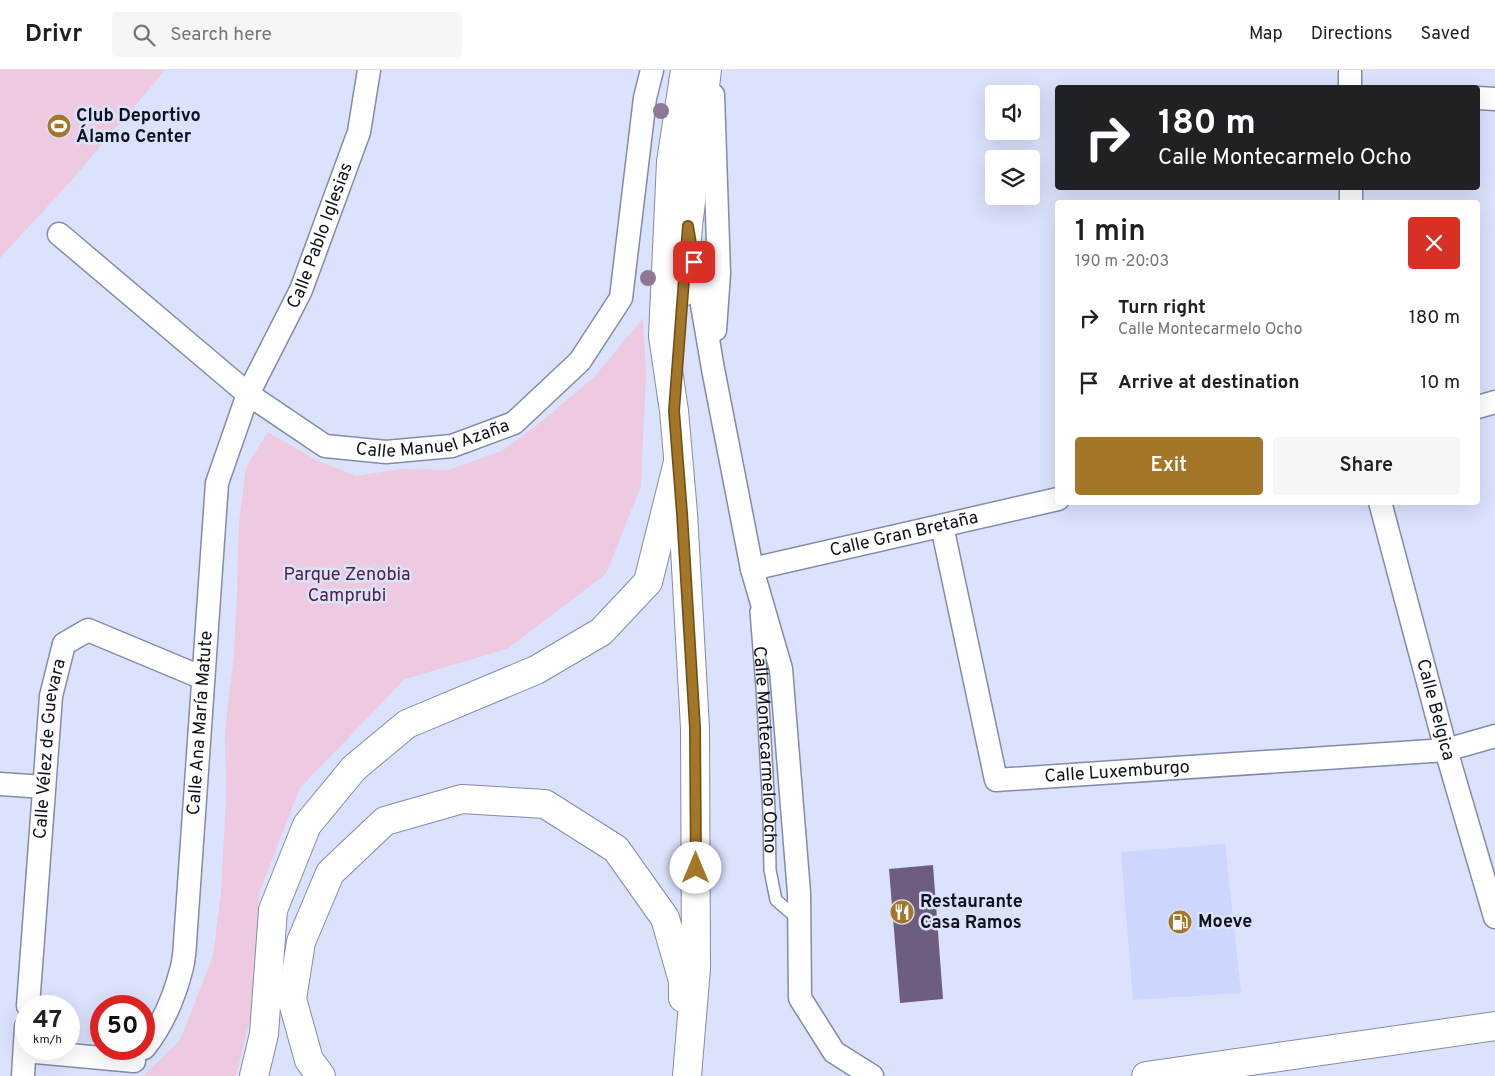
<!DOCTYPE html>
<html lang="en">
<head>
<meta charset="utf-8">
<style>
  :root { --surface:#fff; --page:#f6f6f6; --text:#202124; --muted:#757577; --line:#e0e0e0; --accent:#a37628 }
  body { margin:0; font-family:Overpass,sans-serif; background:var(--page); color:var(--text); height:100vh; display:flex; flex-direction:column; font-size:19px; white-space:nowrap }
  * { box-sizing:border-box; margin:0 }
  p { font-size:16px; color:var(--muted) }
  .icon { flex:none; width:28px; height:28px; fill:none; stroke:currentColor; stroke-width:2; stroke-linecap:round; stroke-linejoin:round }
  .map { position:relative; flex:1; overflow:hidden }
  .drawer { position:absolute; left:1055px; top:130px; width:425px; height:305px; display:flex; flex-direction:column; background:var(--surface); border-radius:5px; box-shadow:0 5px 20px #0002 }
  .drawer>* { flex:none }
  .banner { position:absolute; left:1055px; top:15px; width:425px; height:105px; border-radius:5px; box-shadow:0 5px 20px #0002; background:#202124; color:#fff; overflow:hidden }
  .buttons { position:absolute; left:985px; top:15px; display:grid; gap:10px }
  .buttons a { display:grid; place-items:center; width:55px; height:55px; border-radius:5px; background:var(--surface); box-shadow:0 5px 20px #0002; font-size:25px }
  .speed { position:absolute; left:15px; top:925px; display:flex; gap:10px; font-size:25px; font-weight:700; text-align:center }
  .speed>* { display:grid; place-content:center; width:65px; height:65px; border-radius:50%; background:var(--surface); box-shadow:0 5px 20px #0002; line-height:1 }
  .speed small { font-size:12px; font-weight:400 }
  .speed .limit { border:8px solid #d22; background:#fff; color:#111 }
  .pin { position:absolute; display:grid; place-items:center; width:42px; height:42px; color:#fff; margin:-21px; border-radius:10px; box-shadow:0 2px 8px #0006 }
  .me { position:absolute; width:55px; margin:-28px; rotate:0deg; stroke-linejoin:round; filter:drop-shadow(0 0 4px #0008) }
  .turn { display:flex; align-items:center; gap:18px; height:105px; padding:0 20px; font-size:22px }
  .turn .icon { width:65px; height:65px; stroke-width:2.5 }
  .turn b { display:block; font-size:35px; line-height:42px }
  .round { display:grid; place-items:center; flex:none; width:52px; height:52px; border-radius:5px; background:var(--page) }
  .head { display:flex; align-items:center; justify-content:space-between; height:85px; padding:0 20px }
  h1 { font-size:30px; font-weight:600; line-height:38px }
  .cta { display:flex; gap:10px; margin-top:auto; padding:10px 20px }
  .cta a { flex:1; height:58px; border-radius:5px; background:var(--accent); color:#fff; font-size:20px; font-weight:600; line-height:58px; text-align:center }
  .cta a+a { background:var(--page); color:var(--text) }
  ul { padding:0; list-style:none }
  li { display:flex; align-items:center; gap:15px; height:65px; padding:0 20px }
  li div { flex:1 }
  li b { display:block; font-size:19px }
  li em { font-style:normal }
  header { display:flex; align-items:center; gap:30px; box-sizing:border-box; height:70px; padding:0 25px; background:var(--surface); border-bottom:1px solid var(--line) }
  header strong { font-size:24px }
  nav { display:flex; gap:28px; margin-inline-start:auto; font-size:18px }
  .search { width:350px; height:45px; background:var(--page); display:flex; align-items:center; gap:12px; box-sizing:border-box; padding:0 18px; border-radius:5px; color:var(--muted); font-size:19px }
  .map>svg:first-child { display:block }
  .built { fill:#ccd6fe }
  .green { fill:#edcae0 }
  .building { fill:#6d5d7e }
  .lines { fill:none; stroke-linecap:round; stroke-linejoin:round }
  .service-casing { stroke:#838ba9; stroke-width:14 }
  .minor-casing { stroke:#838ba9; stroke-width:25 }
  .tertiary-casing { stroke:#838ba9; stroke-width:30 }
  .secondary-casing { stroke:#838ba9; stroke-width:30 }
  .motorway-casing { stroke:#838ba9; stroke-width:30 }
  .service { stroke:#fff; stroke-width:11 }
  .minor { stroke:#fff; stroke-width:22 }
  .tertiary { stroke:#fff; stroke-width:28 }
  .secondary { stroke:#fff; stroke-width:28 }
  .motorway { stroke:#fff; stroke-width:28 }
  .tree { fill:#8e7896 }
  .route-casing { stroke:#6a4d1a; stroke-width:12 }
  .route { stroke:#a37628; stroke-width:9 }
  .labels { text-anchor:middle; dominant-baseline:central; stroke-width:5; stroke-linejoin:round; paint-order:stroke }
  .poi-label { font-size:18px; font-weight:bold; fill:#0f121d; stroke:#dbe2fc; text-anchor:start }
  .street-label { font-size:18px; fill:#0f121d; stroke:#dbe2fc }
  .park-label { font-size:18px; fill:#4f2143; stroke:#dbe2fc }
</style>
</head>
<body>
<header>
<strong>Drivr</strong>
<div class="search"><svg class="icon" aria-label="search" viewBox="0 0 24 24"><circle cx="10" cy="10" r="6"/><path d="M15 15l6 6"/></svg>Search here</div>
<nav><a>Map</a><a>Directions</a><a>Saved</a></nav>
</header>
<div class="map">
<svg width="1495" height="1006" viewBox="0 0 1495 1006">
  <rect width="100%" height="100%" fill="#dbe2fc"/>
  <path class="built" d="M1225,774L1241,923L1133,930L1121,782Z"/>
  <path class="green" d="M0,0H165L71,111L0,188Z
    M643,248L646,303L641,416L606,504L507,579L405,609L300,718L259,823L254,934L236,1006H143L180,970L213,886L221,823L226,728L225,660L234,585L237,521L239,452L246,397L268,362L316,390L356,406L401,399L448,400L502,381L541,352L595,306Z"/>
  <path class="building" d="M933,795L943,929L900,933L889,799Z"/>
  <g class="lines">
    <defs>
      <g id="service">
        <path id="s1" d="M756,541L762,617L769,741L770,800L776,830L798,849"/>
      </g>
      <g id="minor">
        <path d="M1350,0V18"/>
        <path d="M713,25L719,203L715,260"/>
        <path d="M1478,28L1495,29"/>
        <path d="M1351,118V132"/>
        <path id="s2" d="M59,164L248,324L325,376L386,382L452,376L514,353L580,291L621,228L645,28L652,0"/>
        <path d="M693,182L713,299L752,499L781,599L799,823L800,928L834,982L872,1006"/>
        <path d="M1478,337L1495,332"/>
        <path id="s3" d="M1380,432L1446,680L1495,847"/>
        <path id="s4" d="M942,456L996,710L1446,680L1495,666"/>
        <path id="s5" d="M752,499L1058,429"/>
        <path d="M0,714L44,717"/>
        <path id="s6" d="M28,936L51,626L64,574L88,560L203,608"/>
        <path id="s7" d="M144,978C162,956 175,925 182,897C185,885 185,871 186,858L217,413L248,324L301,220L359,62L369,0"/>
        <path d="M25,981L134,991"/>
        <path d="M23,1006L26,957"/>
      </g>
      <path id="tertiary" d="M1146,1006L1495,956"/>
      <path id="secondary" d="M685,0L671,92L663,266L674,341L683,443L695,658L696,898L687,1006
        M683,222L688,156L707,0
        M321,1006L309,990L292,929L301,872L330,803L385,751L462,729L545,734L616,779L665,848L683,911V928"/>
      <path id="motorway" d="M254,1006L264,964L273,840L307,755L354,698L407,654L536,600L601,562L648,512L678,392"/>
    </defs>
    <use href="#service" class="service-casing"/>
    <use href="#minor" class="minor-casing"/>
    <use href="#tertiary" class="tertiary-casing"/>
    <use href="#secondary" class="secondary-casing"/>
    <use href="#motorway" class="motorway-casing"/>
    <use href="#service" class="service"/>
    <use href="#minor" class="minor"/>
    <use href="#tertiary" class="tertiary"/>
    <use href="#secondary" class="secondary"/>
    <use href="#motorway" class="motorway"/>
  </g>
  <g class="tree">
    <circle cx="661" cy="41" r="8"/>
    <circle cx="648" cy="208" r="8"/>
  </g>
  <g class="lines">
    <defs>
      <path id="route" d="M694,192L688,156L674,341L682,443L695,658L696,798"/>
    </defs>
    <use href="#route" class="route-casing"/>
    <use href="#route" class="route"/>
  </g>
  <defs>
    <symbol id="stadium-disc" viewBox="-11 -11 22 22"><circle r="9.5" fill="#a37628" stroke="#dbe2fc"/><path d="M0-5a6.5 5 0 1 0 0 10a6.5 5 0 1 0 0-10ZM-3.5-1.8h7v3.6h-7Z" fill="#fff"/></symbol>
    <symbol id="restaurant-disc" viewBox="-11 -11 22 22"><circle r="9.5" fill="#a37628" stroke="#dbe2fc"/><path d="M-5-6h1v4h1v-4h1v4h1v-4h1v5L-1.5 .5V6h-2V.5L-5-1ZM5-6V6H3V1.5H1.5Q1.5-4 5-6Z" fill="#fff"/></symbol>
    <symbol id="fuel-disc" viewBox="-11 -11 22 22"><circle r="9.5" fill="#a37628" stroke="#dbe2fc"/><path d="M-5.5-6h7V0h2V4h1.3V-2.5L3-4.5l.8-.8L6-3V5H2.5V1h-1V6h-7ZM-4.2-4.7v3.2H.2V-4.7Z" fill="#fff"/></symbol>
  </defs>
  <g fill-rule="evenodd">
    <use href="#stadium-disc" x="45" y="42" width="28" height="28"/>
    <use href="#restaurant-disc" x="888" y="828" width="28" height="28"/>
    <use href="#fuel-disc" x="1166" y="838" width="28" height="28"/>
  </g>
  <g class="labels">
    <g class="poi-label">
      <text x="76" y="46">Club Deportivo<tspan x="76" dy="21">Álamo Center</tspan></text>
      <text x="920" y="832">Restaurante<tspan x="920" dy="21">Casa Ramos</tspan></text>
      <text x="1198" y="852">Moeve</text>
    </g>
    <g class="street-label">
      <text stroke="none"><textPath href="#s7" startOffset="844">Calle Pablo Iglesias</textPath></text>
      <text stroke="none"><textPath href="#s2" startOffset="450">Calle Manuel Azaña</textPath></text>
      <text stroke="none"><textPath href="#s5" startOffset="156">Calle Gran Bretaña</textPath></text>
      <text stroke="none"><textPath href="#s3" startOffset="215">Calle Belgica</textPath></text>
      <text stroke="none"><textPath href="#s7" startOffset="335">Calle Ana María Matute</textPath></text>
      <text stroke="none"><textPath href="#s6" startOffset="258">Calle Vélez de Guevara</textPath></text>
      <text stroke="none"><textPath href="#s1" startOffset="139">Calle Montecarmelo Ocho</textPath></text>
      <text stroke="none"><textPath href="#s4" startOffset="381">Calle Luxemburgo</textPath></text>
    </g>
    <g class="park-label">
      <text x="347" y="505">Parque Zenobia<tspan x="347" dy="21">Camprubi</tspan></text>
    </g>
  </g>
</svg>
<div class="buttons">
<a><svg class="icon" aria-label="sound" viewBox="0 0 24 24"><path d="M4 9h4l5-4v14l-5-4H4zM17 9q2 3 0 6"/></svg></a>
<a><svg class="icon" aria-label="layers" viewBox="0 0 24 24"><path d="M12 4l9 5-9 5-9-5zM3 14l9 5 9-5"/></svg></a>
</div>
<div class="speed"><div>47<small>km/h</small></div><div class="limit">50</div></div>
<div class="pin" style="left:694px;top:192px;background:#d93025"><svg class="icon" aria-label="arrive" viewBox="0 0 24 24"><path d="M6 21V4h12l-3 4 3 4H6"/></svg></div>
<svg class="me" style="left:696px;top:798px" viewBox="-20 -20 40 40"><circle r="19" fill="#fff"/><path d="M0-13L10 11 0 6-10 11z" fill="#a37628"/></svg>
<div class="banner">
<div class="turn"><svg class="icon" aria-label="right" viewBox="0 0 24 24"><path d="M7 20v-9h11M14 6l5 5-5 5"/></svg><div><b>180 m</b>Calle Montecarmelo Ocho</div></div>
</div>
<section class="drawer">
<div class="head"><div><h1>1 min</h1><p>190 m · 20:03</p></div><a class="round" style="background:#d93025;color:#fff"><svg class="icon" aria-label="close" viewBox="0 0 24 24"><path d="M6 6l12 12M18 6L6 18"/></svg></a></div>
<ul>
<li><svg class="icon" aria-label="right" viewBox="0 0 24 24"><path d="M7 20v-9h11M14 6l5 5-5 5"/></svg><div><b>Turn right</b><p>Calle Montecarmelo Ocho</p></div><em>180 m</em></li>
<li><svg class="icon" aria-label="arrive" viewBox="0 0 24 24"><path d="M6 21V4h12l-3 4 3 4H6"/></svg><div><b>Arrive at destination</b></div><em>10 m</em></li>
</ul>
<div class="cta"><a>Exit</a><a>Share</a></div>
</section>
</div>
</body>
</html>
